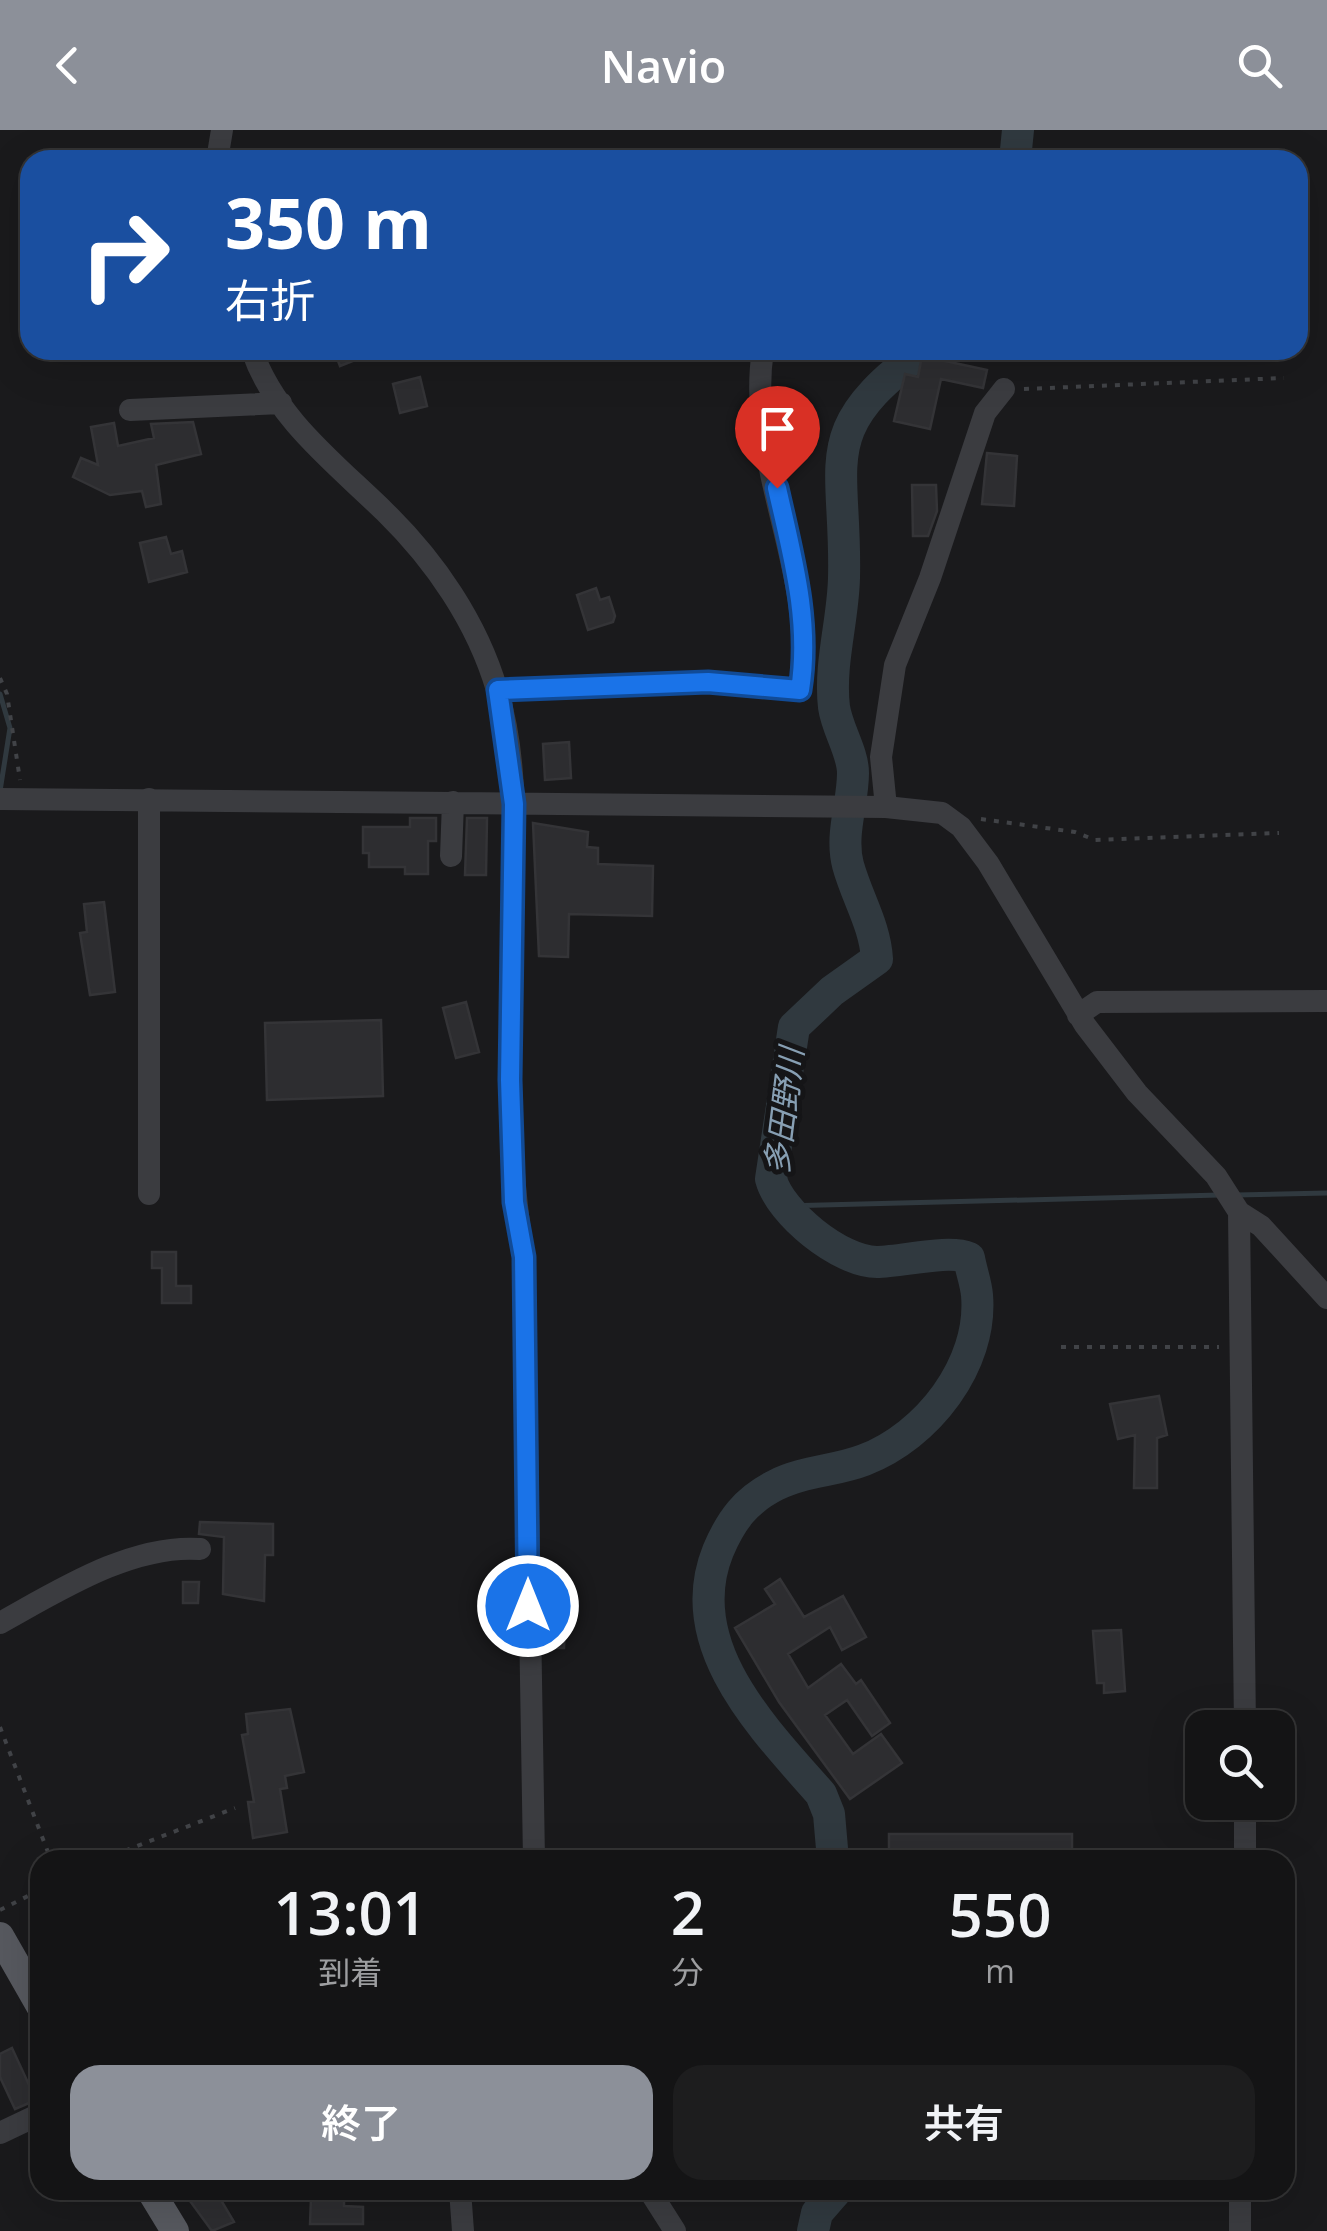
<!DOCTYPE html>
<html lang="ja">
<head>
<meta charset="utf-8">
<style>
  :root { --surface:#141415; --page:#1d1d1e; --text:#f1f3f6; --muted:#9d9ea0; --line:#333334; --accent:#8c9099 }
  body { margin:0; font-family:"Open Sans","Noto Sans JP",sans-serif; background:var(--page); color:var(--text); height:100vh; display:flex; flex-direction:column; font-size:38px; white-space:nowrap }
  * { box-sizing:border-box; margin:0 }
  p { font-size:32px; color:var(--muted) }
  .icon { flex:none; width:55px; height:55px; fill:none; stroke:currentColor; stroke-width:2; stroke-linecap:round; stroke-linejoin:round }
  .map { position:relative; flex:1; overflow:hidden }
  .details { position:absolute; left:30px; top:1720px; width:1265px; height:350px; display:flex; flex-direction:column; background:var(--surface); border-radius:30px; box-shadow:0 10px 40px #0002,0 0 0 2px var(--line) }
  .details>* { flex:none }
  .hud { position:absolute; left:20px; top:20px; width:1288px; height:210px; border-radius:30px; box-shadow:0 10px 40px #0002,0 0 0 2px var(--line); background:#1a4fa0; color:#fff; overflow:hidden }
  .tools { position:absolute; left:1185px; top:1580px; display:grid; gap:20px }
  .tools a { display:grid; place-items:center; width:110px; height:110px; border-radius:20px; background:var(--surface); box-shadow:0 10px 40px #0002,0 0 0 2px var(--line); font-size:50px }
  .pin { position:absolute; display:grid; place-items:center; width:85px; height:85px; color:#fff; margin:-102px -42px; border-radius:50% 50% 50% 0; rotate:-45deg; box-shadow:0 0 10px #0007 }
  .pin .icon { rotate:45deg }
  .me { position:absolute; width:110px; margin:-55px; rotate:0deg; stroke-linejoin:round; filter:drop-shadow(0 0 8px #0008) }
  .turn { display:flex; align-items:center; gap:35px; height:210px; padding:0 40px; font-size:45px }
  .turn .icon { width:130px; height:130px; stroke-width:2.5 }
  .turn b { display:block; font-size:70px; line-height:85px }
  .eta { display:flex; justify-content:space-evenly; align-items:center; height:170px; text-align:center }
  .eta b { font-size:60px; font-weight:600; line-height:70px }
  .button { display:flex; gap:20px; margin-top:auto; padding:20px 40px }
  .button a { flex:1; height:115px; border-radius:30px; background:var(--accent); color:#fff; font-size:40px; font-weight:600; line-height:115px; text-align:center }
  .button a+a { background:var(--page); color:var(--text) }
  header { display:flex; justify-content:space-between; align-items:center; height:130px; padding:0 40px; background:var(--accent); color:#fff; font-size:45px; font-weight:600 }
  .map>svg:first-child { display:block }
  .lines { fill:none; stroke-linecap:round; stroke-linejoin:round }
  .stream { stroke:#30393f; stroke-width:5 }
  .river { stroke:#30393f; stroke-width:32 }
  .building { fill:#2d2d30; stroke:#343437; stroke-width:2.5 }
  .path { stroke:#414347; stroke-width:4; stroke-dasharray:5 8; stroke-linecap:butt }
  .minor { stroke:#3b3c40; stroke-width:22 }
  .major { stroke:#57595f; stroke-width:28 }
  .route-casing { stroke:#114b97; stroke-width:25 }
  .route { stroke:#1a73e8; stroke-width:18 }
  .labels { text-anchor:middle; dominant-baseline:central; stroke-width:10; stroke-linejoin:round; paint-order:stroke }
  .water-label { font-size:32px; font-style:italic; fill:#879fb3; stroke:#151517 }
</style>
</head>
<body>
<header><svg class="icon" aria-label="back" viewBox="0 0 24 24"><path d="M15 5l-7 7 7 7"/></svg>Navio<svg class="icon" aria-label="search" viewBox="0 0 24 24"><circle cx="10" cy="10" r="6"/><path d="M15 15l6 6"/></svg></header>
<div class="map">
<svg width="1327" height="2101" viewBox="0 0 1327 2101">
  <rect width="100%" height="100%" fill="#1a1a1c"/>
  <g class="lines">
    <path class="stream" d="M0,564L10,598L0,661
      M1236,1065L1327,1063
      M783,1076L1220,1065"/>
    <path class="river" d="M1015,30L1018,0
      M833,1730L829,1684L821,1664C763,1598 680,1515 718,1421C731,1390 746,1370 776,1355C803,1341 836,1341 864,1330C927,1306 983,1235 977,1165C976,1153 971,1140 969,1128C948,1119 902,1132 877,1132C840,1132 780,1083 771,1049L794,897L832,861L877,829C875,795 857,768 848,735C840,704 853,674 853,643C853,622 837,599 834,577C829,534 843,491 844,448C847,330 812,301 924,220
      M813,2101L817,2083L837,2060"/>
  </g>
  <path class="building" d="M334,220H378V221L340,236Z
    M922,226L987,240L983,258L941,249L930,299L894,291L905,244L918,247Z
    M420,247L427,276L400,283L393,254Z
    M193,292L201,324L156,335L161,374L146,377L142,361L110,365L73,347L81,328L98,335L91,297L114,293L118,316L154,308L151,294Z
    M987,323L1017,326L1014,376L982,374Z
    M912,355H936L937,381L928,406H913Z
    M166,407L171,424L182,421L187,442L149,452L140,413Z
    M596,458L600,470L609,467L615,486L613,492L588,500L577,465Z
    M569,612L571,648L545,650L543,614Z
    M410,688H436V711H428V744H405V737H369V723H363V697H410Z
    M467,688H487L486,745H465Z
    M533,693L588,702L587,717L598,718V734L653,736L652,786L569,784L568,827L539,826Z
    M104,772L115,862L90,865L80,803L87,802L84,774Z
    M466,872L479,922L456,928L443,878Z
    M381,890L383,966L267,970L265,893Z
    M152,1122H176V1156H191V1173H162V1138H152Z
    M1159,1266L1167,1305L1157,1308V1358H1134L1135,1305L1118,1309L1110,1274Z
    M200,1392L273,1394V1425H265L264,1471L223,1464L224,1407L199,1404Z
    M780,1449L804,1487L843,1466L866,1507L842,1520L830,1497L788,1524L808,1558L841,1534L856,1554L861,1550L890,1593L872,1606L847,1570L825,1585L853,1624L881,1604L902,1633L850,1669L779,1572L735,1498L775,1474L765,1459Z
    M183,1452H199L198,1473H183Z
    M545,1498H565L564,1518H545Z
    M1121,1500L1125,1561L1104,1563V1553H1097L1093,1501Z
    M290,1579L304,1642L285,1646L287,1658L280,1659L287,1702L253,1708L248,1672H254L242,1605L248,1604L246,1584Z
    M889,1704H1072V1730H889Z
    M12,1918L36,1970L15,1979L0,1947V1924Z
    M182,2060H215L234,2092L212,2101Z
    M329,2060H344V2076L363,2077V2094H310L311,2068L329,2070Z"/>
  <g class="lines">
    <path class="path" d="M1024,259L1284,248
      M0,548L7,564L20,650
      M981,689L1075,702L1095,710L1279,703
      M1061,1217H1219
      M0,1597L51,1730
      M101,1730L235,1678
      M0,1780L40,1760"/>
    <path class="minor" d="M217,30L222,0
      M252,220C274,287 336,334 385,382C435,431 477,492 497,560C518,627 514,702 513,771C511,890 504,1009 524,1127L534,1730
      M130,280L281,273
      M497,560L708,552L800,560C818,444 745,334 763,220
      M0,669L886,677L942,683L961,697L988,733L1085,895L1137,963L1216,1046L1239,1082L1245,1598
      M149,669V1064
      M886,677L881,627L895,535L930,448L985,283L1004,259
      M451,726L453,672
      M1078,885L1097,872L1327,871
      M1239,1082L1261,1096L1327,1168
      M0,1493C58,1461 131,1414 200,1419
      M1245,1730V1672
      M0,2003L40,1984
      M460,2060L463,2101
      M649,2060L675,2101
      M1240,2101V2060"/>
    <path class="major" d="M0,1806L40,1876
      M150,2060L175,2101"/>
  </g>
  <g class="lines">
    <defs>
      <path id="route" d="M528,1476L524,1127L514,1072L510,950L514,674L498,560L708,552L800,560C811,491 792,425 777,358"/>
    </defs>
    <use href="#route" class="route-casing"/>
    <use href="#route" class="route"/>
  </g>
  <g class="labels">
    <g class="water-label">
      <text transform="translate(783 981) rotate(-83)">多田野川</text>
    </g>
  </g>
</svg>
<div class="tools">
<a><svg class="icon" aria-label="search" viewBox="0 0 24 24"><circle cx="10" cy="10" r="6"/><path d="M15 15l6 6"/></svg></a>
</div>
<div class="pin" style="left:777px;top:358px;background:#d93025"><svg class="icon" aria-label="arrive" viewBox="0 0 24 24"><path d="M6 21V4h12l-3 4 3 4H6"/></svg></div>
<svg class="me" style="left:528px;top:1476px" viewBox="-20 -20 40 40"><circle r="17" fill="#1a73e8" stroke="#fff" stroke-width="3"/><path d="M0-11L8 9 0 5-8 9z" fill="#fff"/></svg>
<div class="hud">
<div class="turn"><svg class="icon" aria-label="right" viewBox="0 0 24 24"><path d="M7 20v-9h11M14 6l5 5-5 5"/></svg><div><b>350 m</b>右折</div></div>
</div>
<section class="details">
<div class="eta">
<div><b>13:01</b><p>到着</p></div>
<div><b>2</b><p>分</p></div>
<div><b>550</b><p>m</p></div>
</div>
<div class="button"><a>終了</a><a>共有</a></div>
</section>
</div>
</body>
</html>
